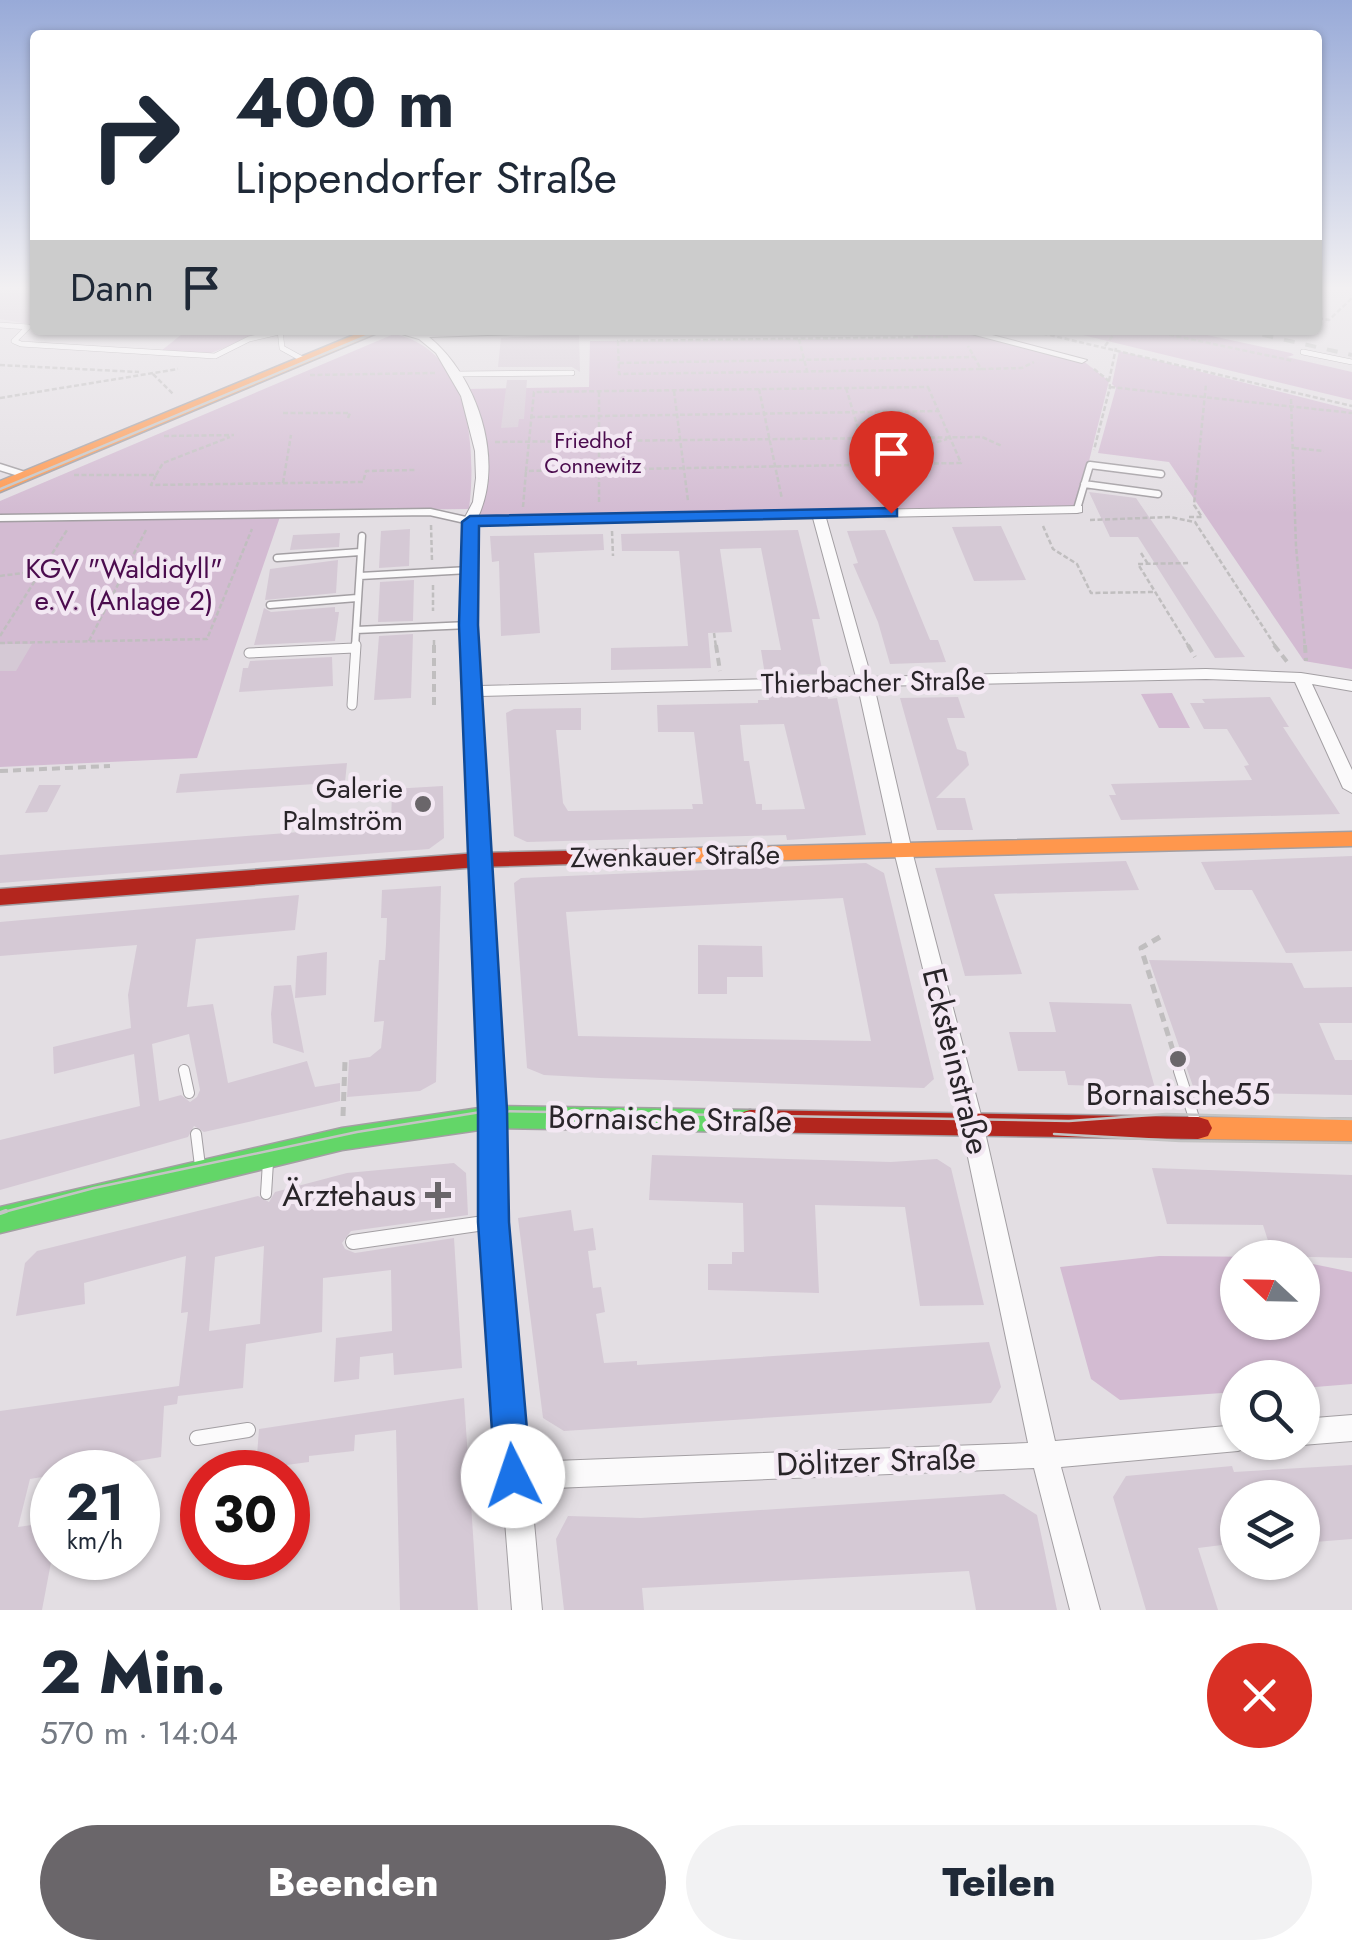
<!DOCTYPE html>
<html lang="de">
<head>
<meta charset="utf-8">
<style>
  :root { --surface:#fff; --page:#f2f2f3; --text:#1f2937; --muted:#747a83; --accent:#6a666a }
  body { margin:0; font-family:Jost,sans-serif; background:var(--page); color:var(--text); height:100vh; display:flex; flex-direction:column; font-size:38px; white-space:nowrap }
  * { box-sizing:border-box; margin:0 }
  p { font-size:32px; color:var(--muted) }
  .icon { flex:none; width:55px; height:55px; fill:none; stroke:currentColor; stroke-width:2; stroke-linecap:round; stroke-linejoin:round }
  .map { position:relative; height:1610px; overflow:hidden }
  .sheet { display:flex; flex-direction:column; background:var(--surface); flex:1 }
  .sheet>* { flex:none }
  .top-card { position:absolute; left:30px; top:30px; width:1292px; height:305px; border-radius:10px; box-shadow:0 2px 8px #0004; background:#fff; color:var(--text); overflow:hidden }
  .needle { width:65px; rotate:292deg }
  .tools { position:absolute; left:1220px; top:1240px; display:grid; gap:20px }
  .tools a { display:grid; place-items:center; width:100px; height:100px; border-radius:50%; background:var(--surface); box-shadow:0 2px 8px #0004; font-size:50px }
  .speed { position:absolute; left:30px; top:1450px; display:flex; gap:20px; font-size:50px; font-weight:700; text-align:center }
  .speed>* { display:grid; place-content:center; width:130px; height:130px; border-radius:50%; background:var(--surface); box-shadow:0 2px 8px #0004; line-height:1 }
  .speed small { font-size:25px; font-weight:400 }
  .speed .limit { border:15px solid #d22; background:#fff; color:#111 }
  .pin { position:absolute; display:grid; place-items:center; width:85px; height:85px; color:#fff; margin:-102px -42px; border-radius:50% 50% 50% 0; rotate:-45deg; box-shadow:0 0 10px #0007 }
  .pin .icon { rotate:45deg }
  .me { position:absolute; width:110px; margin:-55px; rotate:356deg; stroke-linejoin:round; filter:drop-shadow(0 0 8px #0008) }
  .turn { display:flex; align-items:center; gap:35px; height:210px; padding:0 40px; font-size:45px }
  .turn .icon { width:130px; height:130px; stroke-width:2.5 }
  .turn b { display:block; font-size:70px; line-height:85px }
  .then { display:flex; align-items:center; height:95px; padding:0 40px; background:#0003; gap:20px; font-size:38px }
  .round { display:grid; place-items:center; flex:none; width:105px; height:105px; border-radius:52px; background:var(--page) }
  .head { display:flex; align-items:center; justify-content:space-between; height:170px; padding:0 40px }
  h1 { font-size:60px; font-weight:800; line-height:75px }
  .primary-button { display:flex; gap:20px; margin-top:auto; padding:20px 40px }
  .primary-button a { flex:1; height:115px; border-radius:60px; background:var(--accent); color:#fff; font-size:40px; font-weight:800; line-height:115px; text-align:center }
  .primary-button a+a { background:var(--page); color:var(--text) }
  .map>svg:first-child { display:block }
  .green { fill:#d3bbd2 }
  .building { fill:#d5c9d5; fill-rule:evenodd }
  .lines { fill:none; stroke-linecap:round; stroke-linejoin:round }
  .lane-far4-casing { stroke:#a39fa3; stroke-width:6 }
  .lane-far3-casing { stroke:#a39fa3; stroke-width:9 }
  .lane-far2-casing { stroke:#a39fa3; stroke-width:11 }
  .lane-far1-casing { stroke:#a39fa3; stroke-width:12 }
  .lane-casing { stroke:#a39fa3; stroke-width:16 }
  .street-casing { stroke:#a39fa3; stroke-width:2 }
  .fast-casing { stroke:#a39fa3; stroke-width:3 }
  .slow-casing { stroke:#a39fa3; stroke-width:3 }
  .jam-casing { stroke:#a39fa3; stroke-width:3 }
  .path-far3 { stroke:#c0bebf; stroke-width:2.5; stroke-dasharray:5 2.5; stroke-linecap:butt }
  .path-far2 { stroke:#c0bebf; stroke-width:4; stroke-dasharray:8 5; stroke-linecap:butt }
  .path-far1 { stroke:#c0bebf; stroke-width:5; stroke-dasharray:9 6; stroke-linecap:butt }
  .path { stroke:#c0bebf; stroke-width:6; stroke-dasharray:11 8; stroke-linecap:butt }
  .lane-far4 { stroke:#fbfafb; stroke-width:5 }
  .lane-far3 { stroke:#fbfafb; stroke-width:6 }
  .lane-far2 { stroke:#fbfafb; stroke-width:9 }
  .lane-far1 { stroke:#fbfafb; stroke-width:10 }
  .lane { stroke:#fbfafb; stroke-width:14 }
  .street { fill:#fbfafb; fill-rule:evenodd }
  .fast { fill:#63d668; fill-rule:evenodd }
  .slow { fill:#ff974d; fill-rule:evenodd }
  .jam { fill:#b3261e; fill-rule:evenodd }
  .tram-far1 { stroke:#c4c4c4; stroke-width:2.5 }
  .tram { stroke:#c4c4c4; stroke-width:4 }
  .rail { stroke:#c4c4c4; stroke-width:4; stroke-dasharray:11 11; stroke-linecap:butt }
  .route { fill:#1a73e8; stroke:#114b97; stroke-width:2.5 }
  .poi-dot { fill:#6a666a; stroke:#f3e8f3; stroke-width:4 }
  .labels { text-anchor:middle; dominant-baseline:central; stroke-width:9; stroke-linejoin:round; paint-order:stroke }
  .far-park-label { font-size:22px; fill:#4b0c4e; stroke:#f3e8f3 }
  .park-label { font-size:28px; fill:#4b0c4e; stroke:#f3e8f3 }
  .street-label { font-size:28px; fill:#292529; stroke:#f3e8f3 }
  .poi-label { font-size:28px; fill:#292529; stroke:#f3e8f3; text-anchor:end }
  .near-street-label { font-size:32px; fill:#292529; stroke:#f3e8f3 }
  .near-poi-label { font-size:32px; fill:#292529; stroke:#f3e8f3 }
</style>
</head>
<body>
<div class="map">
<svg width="1352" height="1610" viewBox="0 0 1352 1610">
  <rect width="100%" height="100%" fill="#e3dee3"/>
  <path class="green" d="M187,330H270L211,353L161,351Z
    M912,330H961L1082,360L1109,381L1077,509L470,521L482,469L465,389L589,387L590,341L914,338Z
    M1062,330H1184L1291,353L1294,355L1287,357L1352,372V400Z
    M394,334C469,349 477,446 469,509L282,511L197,758L0,767V501Z
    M1119,351L1352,410V669L1304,661L1169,462L1098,453L1116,388L1112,384Z
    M1171,693H1172L1190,728H1159L1141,694Z
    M1159,1256L1280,1257L1238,1258V1322H1302L1303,1262L1352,1272V1384L1303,1388L1302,1378H1238L1237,1392L1120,1400L1091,1379L1060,1267Z"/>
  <path class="building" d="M0,288H35V325L0,319Z
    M579,333L580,372L572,367H498L501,338Z
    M507,380H527L524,419H519L518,427L501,428Z
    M1089,492L1136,498L1245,657L1215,658L1138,537H1110Z
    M1001,526L1026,580L974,581L952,527Z
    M410,529L409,566L379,568L381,531Z
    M798,530L820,619H812L823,674L765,675L761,650H781L761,548L720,549L732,632L708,633L711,668L611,670V648L688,646L679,551H622L621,534Z
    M885,530L930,640H938L946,662L890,664L878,622L853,564L858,563L847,531Z
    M340,533L339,547L290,550L293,535Z
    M603,534L604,550L534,553L540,633L501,636L499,561L492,562L490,536Z
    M338,560L336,593L265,600L270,569Z
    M414,580L413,621L378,622L380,582Z
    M335,607V612H339L335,641L254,645L264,608L271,612Z
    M413,634L411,698L374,700L379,636Z
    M0,644H32L16,671H0Z
    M332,657L333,686L239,692L243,668H248L250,661Z
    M827,692L828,699L837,698L866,835L787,840L786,835L527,842L514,836L506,713L514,709L581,708V730H556L563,803L568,811L693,809L692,804H703L694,732H658L657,705L758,703V700H769L768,693ZM784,724L805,809L762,810V804H756L749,761H744L740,725Z
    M958,697L965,718H947L957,749L966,752L969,765L936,798H965L973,830H937L900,698Z
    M1270,697L1289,727H1283L1340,814L1121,820L1109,795H1116L1111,784L1252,780L1244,766L1249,765L1227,729H1204L1190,703H1205L1202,699Z
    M347,763L345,782L176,793L180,774Z
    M39,785H61L47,812L25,813Z
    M443,786L444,838L429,849L0,883V855L391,825L392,789Z
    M1352,856V951L1286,953L1252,890H1215L1201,862Z
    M1126,861L1139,890L994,894L1022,974L965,976L935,868Z
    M866,863L884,873L934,1079L924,1088L600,1078L544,1075L527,1068L514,883L521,878ZM843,898L871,1041L578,1036L566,912Z
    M441,886L436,1082L420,1091L347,1097L349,1060L370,1057L381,1048L384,1021L374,1022L379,960H385L386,944L387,918H381L382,890Z
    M299,895L295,930L196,939L187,1007L213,1004L228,1083L307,1061L315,1087L340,1083V1101L204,1132L194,1126L188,1137L0,1190V1140L140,1106L134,1054L54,1074L53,1047L131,1028L128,995L137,945L0,956V922ZM189,1034L200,1090L197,1097L190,1102L181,1095L159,1101L152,1044Z
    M698,945L762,946L763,977H727V994H698Z
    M327,952L326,995L295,998L297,956Z
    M1149,960L1292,963L1304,988L1352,987V1023H1319L1335,1060H1352V1095L1195,1092Z
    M291,985L304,1053L273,1043L271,1014L274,986Z
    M1049,1002L1131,1004L1155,1088L1068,1085L1065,1071H1018L1009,1032H1056Z
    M652,1155L891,1162L937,1159L951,1168L984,1305L920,1306L905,1207L815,1205L819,1293L708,1290V1264H732V1252H744L743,1203L649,1200Z
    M454,1163L466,1173L468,1215L351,1231L342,1243L345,1249L355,1253L454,1238L462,1368L394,1375L393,1353L360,1357L359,1379L334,1382L336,1338L392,1331L391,1270L323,1278L322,1332L246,1344L243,1388L178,1396L177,1404L164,1406L161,1457L30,1479L18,1527L52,1522V1557L42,1610H0V1411L179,1386L188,1312L181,1313L186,1256L84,1283L85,1304L16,1316L25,1263L37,1251L258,1196L269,1202L275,1192L347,1173ZM264,1246L260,1324L209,1331L215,1257Z
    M1152,1168L1352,1175V1258L1273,1256L1263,1225L1167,1224Z
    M571,1210L574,1231L593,1228L596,1250L588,1251L593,1288L601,1287L605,1312L596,1314L604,1363L637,1361V1365L989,1342L1001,1387L991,1403L564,1431L543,1418L518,1218Z
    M464,1398L478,1610H400L396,1430L355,1435L354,1451L309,1456V1462L256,1469L259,1429Z
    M1352,1465V1539L1302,1543V1498H1238V1543L1198,1548L1218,1610H1146L1113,1497L1126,1476L1232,1466L1234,1472Z
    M1004,1494L1037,1515L1057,1610H976L969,1571L642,1588L644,1610H564L556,1539L568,1516L641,1518Z"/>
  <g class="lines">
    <defs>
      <path id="lane-far4" d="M0,325L28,327L14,341L21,344L215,356L249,339L279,332
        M203,330H211
        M280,330L282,348L304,360
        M1303,352L1352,362
        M456,374L572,373"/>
      <path id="lane-far3" d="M0,467L25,475
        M1084,484L1158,494
        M1077,509L1090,465L1161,474
        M0,518L430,512L470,521
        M277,558L360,552
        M360,576L469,570
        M270,605L357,598
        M356,630L469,625
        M355,647L362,536"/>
      <path id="lane-far2" d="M249,653L354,648
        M352,705L356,645"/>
      <path id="lane-far1" d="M184,1070L189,1093
        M1179,1071L1195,1121
        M196,1134L200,1166
        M266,1194L268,1162"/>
      <path id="lane" d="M353,1242L491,1222
        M197,1438L248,1430"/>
      <path id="street" d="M388,330L422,333L434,330H553L548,333L429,337C477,376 505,459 478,517L1082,506V512L1077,513L826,518L871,677L1206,669L1301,673L1352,681V691L1312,684L1352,770V793L1343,788L1295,682L1206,679L874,686L912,851L982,1119L1055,1441L1238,1425V1442H1250L1248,1447L1238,1451L1061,1467L1100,1610H1070L1034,1468L531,1489L542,1610H512L502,1483L499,1476L501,1471L482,1221V1110L462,625L463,521L473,502L476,478L475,451L461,396L436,353L419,339ZM813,518L856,677L480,686L476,625L477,525ZM858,687L894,851L960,1119L1028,1443L528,1462L506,1221L504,1110L480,696Z
        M956,330H973L1087,360L1082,363Z
        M1352,1415V1441L1302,1445L1296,1442H1302V1419Z"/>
      <path id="fast" d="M493,1106L750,1110L760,1113L764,1121L760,1129L750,1132L493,1128L342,1150L0,1233V1207L342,1128Z"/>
      <path id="slow" d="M366,330H384L0,492V481Z
        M1352,832V846L656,863L644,856L656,849Z
        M1198,1117L1352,1119V1141L1198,1139L1188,1136L1184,1128L1188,1120Z"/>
      <path id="jam" d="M656,849L668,856L664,861L478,867L0,905V889L478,853Z
        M750,1110L1198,1117L1208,1120L1212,1128L1208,1136L1198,1139L750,1132L740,1129L736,1121L740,1113Z"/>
    </defs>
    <use href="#lane-far4" class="lane-far4-casing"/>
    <use href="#lane-far3" class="lane-far3-casing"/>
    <use href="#lane-far2" class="lane-far2-casing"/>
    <use href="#lane-far1" class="lane-far1-casing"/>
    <use href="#lane" class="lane-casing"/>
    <use href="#street" class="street-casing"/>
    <use href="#fast" class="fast-casing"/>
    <use href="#slow" class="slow-casing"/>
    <use href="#jam" class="jam-casing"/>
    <path class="path-far3" d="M1318,318L1329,320L1352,298
      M1028,330L1352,406
      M1147,330L1294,361
      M948,337L618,341L619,374L981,369L968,346
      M799,339L807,371
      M1105,346L1117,330
      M619,363L974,357
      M0,365L139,372
      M981,369L1022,368L1034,362
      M1094,369L1109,381L1110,387L1094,450
      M153,374L174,395
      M310,375L435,373
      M1109,381L1116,348
      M928,387L961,463L526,471L534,392Z
      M1110,387L1352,413
      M846,388L879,498
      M759,389L782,499
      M674,391L688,501
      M599,392V502
      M0,398L178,369
      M1291,399L1296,546L1305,647
      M283,413H350L348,418
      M530,417L938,411
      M164,436L234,435
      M870,441L908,451L911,462
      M495,442L982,437L1002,446
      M1294,448L1324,451
      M908,451L947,439
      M74,475H156L151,485L363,482L366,471L415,470
      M156,475L163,463L230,437
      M283,483L291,435
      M523,507L526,471
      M1189,517H1202L1194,505L1206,384
      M1090,520L1170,517L1195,522L1276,647
      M431,525L432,561
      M1043,526L1053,549L1077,564L1091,593L1155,592
      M612,531L613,556
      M1141,553L1148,564
      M0,576L39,571
      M433,585V611
      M714,633L716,647
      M0,636L67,530
      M434,640V647
      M89,641L146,530
      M0,643L207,639L252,529
      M1189,647L1138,564L1190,563"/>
    <path class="path-far2" d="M434,645V705
      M716,645L720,671
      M1188,645L1195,657
      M1274,645L1288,663
      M1305,645L1306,661
      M0,771L110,766"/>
    <path class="path-far1" d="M1160,937L1141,948L1175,1057
      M343,1116L345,1061"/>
    <path class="path" d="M208,1565L249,1560"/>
    <use href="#lane-far4" class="lane-far4"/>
    <use href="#lane-far3" class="lane-far3"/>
    <use href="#lane-far2" class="lane-far2"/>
    <use href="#lane-far1" class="lane-far1"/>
    <use href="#lane" class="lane"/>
    <use href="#street" class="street"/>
    <use href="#fast" class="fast"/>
    <use href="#slow" class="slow"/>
    <use href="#jam" class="jam"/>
    <path class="tram-far1" d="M0,489L381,330
      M1054,1134L1180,1141L1352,1143
      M0,1213L94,1188L357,1132L487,1111L1069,1121L1166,1114L1352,1119"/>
    <path class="tram" d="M0,1213L6,1211"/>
    <path class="rail" d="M1241,330L1352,355"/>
  </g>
  <linearGradient id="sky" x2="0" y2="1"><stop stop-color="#98aad8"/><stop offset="0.56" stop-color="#f2f0f2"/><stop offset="1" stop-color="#f2f0f2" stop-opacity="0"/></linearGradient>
  <rect width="1352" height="514" fill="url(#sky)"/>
  <path class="route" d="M891,508L897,509V516L479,526L478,625L507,1110L509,1222L531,1476L526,1488L513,1493L500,1488L495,1476L478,1222V1110L459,625L462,522L470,516Z"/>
  <g class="poi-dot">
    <circle cx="423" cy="804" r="10"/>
    <circle cx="1178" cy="1059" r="10"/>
    <path d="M433 1180h10v10h10v10h-10v10h-10v-10h-10v-10h10z"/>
  </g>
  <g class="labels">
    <g class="far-park-label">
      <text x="593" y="440">Friedhof<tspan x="593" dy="25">Connewitz</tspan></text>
    </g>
    <g class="park-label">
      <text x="124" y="568">KGV "Waldidyll"<tspan x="124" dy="32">e.V. (Anlage 2)</tspan></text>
    </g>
    <g class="street-label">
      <text transform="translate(873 682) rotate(-1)">Thierbacher Straße</text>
      <text transform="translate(675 856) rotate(-1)">Zwenkauer Straße</text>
    </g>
    <g class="poi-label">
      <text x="403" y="788">Galerie<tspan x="403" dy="32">Palmström</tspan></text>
    </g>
    <g class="near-street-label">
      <text transform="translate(956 1061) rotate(76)">Ecksteinstraße</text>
      <text transform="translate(670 1119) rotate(1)">Bornaische Straße</text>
      <text transform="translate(876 1461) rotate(-2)">Dölitzer Straße</text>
    </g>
    <g class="near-poi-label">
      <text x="1178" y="1094">Bornaische55</text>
      <text x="416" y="1195" text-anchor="end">Ärztehaus</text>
    </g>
  </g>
</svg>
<div class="tools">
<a><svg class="needle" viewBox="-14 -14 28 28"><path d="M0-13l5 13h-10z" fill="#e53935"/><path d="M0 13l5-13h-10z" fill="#747a83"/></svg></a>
<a><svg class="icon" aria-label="search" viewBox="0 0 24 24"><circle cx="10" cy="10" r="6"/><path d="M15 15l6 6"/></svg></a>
<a><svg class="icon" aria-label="layers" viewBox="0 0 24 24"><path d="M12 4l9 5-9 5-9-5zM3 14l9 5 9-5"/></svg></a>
</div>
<div class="speed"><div>21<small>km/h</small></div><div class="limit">30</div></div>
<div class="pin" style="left:891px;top:513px;background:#d93025"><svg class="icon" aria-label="arrive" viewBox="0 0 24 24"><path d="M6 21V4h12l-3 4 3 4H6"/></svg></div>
<svg class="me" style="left:513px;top:1476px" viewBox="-20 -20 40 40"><circle r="19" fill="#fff"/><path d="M0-13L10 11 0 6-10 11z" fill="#1a73e8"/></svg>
<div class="top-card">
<div class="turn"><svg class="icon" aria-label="right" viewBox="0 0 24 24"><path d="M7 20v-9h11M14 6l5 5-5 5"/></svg><div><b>400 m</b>Lippendorfer Straße</div></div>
<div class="then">Dann<svg class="icon" aria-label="arrive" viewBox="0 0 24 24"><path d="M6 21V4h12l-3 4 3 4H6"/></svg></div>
</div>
</div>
<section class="sheet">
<div class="head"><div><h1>2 Min.</h1><p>570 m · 14:04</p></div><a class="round" style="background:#d93025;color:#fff"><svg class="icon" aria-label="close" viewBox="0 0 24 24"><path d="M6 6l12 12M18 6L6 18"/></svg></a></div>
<div class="primary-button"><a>Beenden</a><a>Teilen</a></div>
</section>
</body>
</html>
